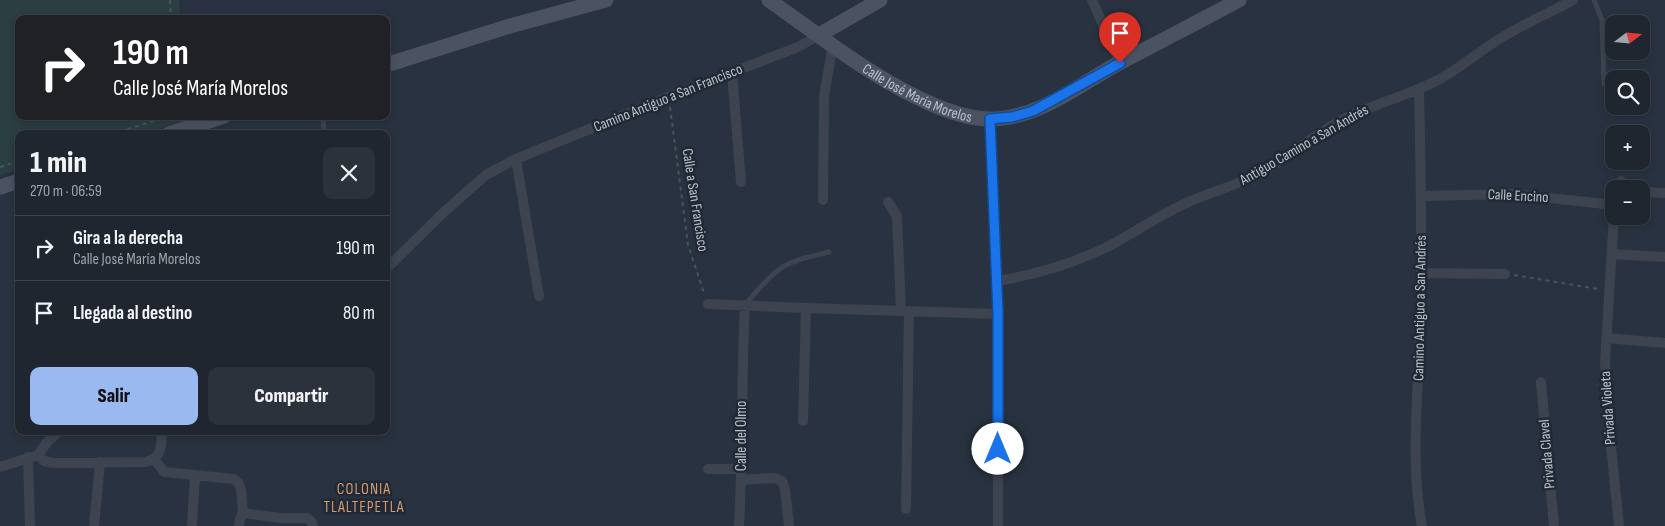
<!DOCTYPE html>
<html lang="es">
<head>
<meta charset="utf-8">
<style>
  :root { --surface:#1f2630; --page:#2c323c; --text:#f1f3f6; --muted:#a1a5ab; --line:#3c434c; --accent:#99b9f0 }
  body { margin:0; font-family:"Sofia Sans Condensed",sans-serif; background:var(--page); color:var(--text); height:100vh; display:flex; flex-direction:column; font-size:19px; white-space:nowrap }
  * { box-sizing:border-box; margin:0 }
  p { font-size:16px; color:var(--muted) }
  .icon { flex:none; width:28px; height:28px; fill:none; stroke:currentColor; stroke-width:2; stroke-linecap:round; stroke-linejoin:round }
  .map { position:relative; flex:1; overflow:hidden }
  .panel { position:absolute; left:15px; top:130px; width:375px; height:305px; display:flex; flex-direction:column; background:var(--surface); border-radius:10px; box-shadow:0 2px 8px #0003,0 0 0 1px var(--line) }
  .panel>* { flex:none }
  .banner { position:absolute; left:15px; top:15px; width:375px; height:105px; border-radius:10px; box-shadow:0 2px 8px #0003,0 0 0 1px var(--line); background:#202124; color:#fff; overflow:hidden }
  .needle { width:32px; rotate:74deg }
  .tools { position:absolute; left:1605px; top:15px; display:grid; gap:10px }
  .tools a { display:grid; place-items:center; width:45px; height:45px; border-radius:10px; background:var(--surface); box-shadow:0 2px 8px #0003,0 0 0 1px var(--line); font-size:25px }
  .pin { position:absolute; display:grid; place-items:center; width:42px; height:42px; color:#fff; margin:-51px -21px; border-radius:50% 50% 50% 0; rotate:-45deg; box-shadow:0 0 5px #0007 }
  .pin .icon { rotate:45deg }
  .me { position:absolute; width:55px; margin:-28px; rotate:0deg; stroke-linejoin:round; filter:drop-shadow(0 0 4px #0008) }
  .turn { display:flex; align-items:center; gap:18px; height:105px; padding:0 15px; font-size:22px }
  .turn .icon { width:65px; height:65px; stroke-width:2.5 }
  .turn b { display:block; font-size:35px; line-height:42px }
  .round { display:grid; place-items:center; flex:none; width:52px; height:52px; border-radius:10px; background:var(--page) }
  .headline { display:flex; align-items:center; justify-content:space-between; height:85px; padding:0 15px }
  h1 { font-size:30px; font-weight:800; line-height:38px }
  .action { display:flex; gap:10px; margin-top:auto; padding:10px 15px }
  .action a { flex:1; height:58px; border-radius:10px; background:var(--accent); color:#111; font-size:20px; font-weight:800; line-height:58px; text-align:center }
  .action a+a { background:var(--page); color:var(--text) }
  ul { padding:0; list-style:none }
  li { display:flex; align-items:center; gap:15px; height:65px; padding:0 15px; border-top:1px solid var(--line) }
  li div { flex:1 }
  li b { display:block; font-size:19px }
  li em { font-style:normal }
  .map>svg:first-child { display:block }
  .green { fill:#2b3e41 }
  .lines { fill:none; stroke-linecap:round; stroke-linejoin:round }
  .path { stroke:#445759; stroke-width:2; stroke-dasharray:4 4; stroke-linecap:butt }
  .lane { stroke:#3d4450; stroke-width:5 }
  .street { stroke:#3d4450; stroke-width:10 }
  .secondary { stroke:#4b5363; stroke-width:15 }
  .route-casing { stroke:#114b97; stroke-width:12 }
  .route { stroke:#1a73e8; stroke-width:9 }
  .labels { text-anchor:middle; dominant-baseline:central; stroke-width:5; stroke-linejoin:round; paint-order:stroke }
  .street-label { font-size:15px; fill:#b9c0ca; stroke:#212935 }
  .neighbourhood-label { font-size:16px; letter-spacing:1px; fill:#ce9b71; stroke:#212935 }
</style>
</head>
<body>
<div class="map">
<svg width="1665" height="526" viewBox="0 0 1665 526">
  <rect width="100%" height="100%" fill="#293240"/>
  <path class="green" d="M0,0H179L180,19H19V116H184V121L140,134H19V169L0,175Z"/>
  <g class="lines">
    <path class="path" d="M170,0L171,19
      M670,107L688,245L704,293
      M112,134L170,116
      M0,167L19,161
      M1514,275L1598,289"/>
    <path class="lane" d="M1594,0L1602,20L1604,84
      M323,116L324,134
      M745,305C756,292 767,278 781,268C794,259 814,256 829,252"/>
    <path class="street" d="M1092,0L1120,63
      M732,73L741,182
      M1419,90C1421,171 1422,252 1420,333C1418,396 1410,463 1422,526
      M990,119L998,314V526
      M516,159L539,296
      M1621,189V181
      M1641,192L1665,193
      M1422,196L1512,194L1614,205
      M823,200L824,96L833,45
      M888,202L897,216L901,310
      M1614,216L1605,362L1609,426L1619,526
      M1612,254L1665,257
      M386,269L445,211L486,175L516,159L668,97L798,47L819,35
      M1422,273L1505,274
      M997,281C1034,275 1071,264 1105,248C1132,234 1157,217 1184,204C1210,192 1239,185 1264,171C1293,155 1316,132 1346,118C1377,103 1410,95 1440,79C1463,66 1483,48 1506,35C1528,22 1551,12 1573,0
      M708,304L806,308L998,314
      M1606,338L1665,343
      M1541,382L1554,526
      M803,421L806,308
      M38,455L44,461L53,463L146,462C163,457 161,446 162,431
      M28,457L30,526
      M154,459L164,472L233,479L238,482L241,489L243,513
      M0,467L38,455L48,441L60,431
      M708,469H741
      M741,480L774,478L782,481L785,489L789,526
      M906,509L909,311
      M243,513L281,518H307L311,521L313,526
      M94,526L100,462
      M192,526L195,476
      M239,526L240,519L243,513
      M739,526C743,453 741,379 745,305"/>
    <g class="secondary">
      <path id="s1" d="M769,0C823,38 874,80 936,106C953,113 972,119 991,119C1039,119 1081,83 1121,62C1161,41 1200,21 1239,0"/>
      <path d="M819,35L880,0"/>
      <path d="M386,65L510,26L606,0"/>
      <path d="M169,134L224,116"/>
      <path d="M0,187L19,181"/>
    </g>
  </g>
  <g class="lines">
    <defs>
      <path id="route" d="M998,449V314L990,119L1012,117L1033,111L1120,63"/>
    </defs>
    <use href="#route" class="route-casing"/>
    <use href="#route" class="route"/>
  </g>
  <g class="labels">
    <g class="street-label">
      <text stroke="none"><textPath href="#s1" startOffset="176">Calle José María Morelos</textPath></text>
      <text transform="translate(668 98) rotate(-22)">Camino Antiguo a San Francisco</text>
      <text transform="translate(1304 145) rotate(-30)">Antiguo Camino a San Andrés</text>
      <text transform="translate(1518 196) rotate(3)">Calle Encino</text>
      <text transform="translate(695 200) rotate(81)">Calle a San Francisco</text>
      <text transform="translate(1420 308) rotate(-89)">Camino Antiguo a San Andrés</text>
      <text transform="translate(1608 408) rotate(-94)">Privada Violeta</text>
      <text transform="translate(741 436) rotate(-90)">Calle del Olmo</text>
      <text transform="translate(1547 454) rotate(-95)">Privada Clavel</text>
    </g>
    <g class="neighbourhood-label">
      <text x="364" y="489">COLONIA<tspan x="364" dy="18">TLALTEPETLA</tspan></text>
    </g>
  </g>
</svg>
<div class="tools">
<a><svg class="needle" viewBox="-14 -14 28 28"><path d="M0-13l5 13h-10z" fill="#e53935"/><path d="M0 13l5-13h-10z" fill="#a1a5ab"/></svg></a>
<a><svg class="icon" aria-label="search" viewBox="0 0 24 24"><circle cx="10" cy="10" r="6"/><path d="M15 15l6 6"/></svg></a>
<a>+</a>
<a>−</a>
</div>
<div class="pin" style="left:1120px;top:63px;background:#d93025"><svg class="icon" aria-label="arrive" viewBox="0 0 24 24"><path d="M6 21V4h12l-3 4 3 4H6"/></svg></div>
<svg class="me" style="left:998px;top:449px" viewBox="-20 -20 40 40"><circle r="19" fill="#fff"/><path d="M0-13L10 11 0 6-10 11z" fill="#1a73e8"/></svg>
<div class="banner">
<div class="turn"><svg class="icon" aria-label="right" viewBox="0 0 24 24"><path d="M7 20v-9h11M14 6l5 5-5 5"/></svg><div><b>190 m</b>Calle José María Morelos</div></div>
</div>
<section class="panel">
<div class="headline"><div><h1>1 min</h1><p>270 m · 06:59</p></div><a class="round"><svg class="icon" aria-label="close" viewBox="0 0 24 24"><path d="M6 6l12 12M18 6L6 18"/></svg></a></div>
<ul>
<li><svg class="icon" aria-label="right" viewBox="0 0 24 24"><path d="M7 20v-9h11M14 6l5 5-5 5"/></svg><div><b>Gira a la derecha</b><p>Calle José María Morelos</p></div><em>190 m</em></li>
<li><svg class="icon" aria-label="arrive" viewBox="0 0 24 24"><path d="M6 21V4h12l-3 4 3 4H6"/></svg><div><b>Llegada al destino</b></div><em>80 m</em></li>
</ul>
<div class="action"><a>Salir</a><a>Compartir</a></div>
</section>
</div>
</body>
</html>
